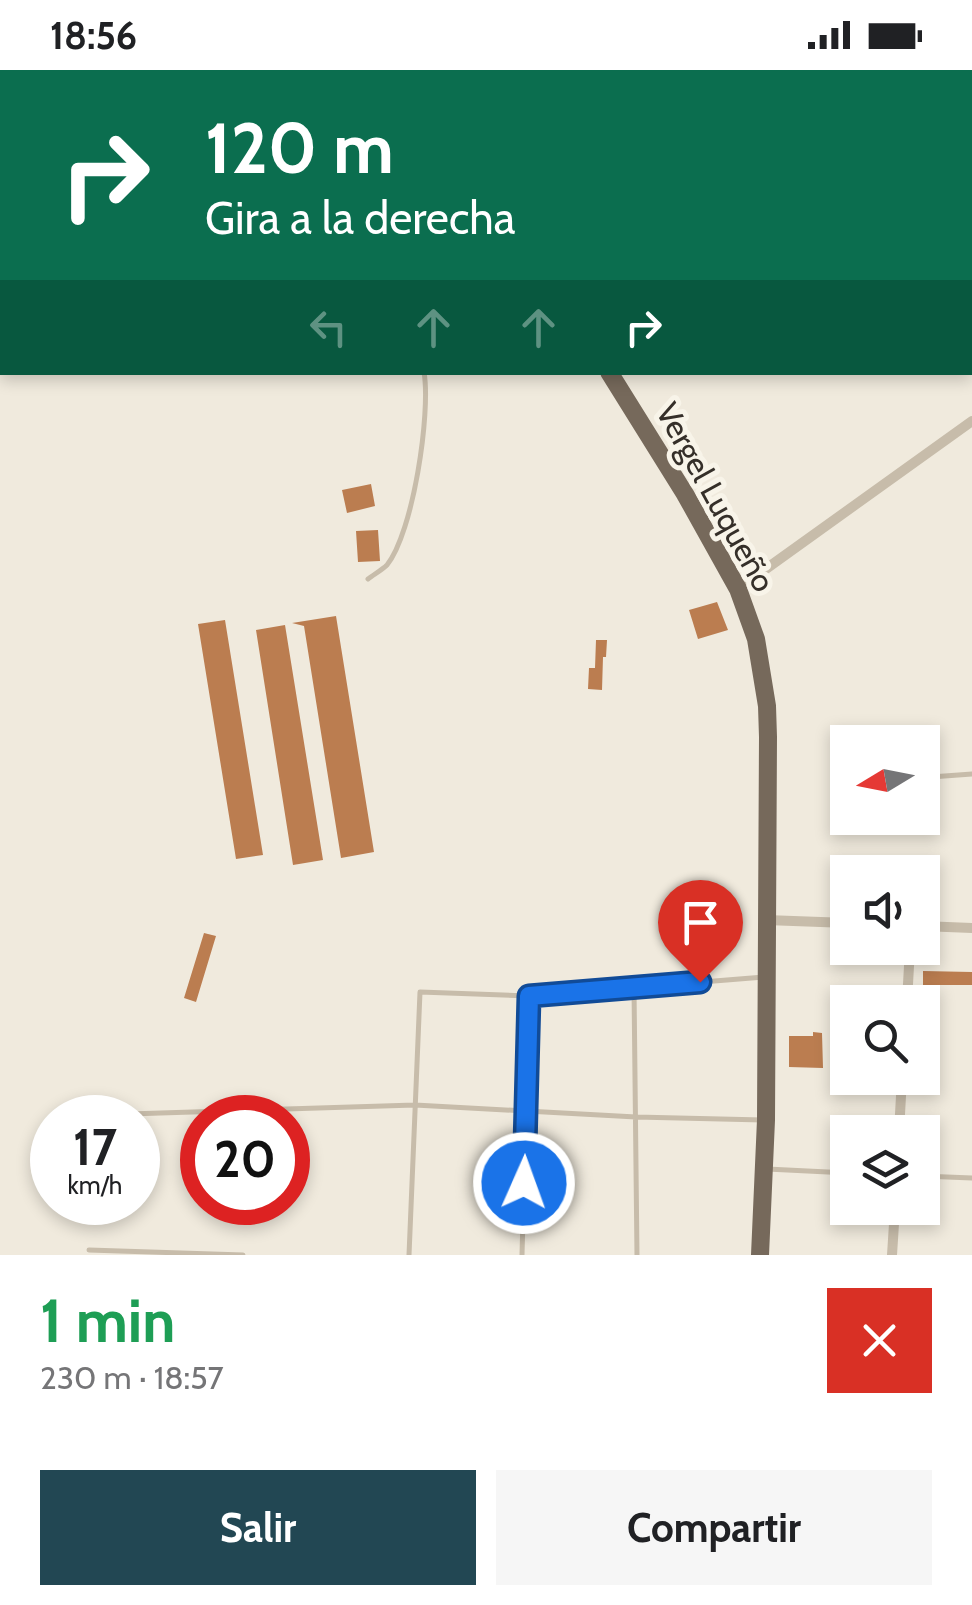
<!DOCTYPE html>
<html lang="es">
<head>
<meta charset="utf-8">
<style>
  :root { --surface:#fff; --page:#f6f6f6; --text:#202124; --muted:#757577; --accent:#224753 }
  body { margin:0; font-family:Cabin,sans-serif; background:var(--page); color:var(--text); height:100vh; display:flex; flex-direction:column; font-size:38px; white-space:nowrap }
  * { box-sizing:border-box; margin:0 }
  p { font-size:32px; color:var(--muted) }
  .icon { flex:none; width:55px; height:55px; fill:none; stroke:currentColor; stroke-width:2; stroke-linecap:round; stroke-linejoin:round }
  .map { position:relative; height:1185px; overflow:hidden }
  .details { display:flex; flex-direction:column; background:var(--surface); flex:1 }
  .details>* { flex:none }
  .top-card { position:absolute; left:0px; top:0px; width:972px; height:305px; box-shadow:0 5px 15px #0003; background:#0b6e4f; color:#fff; overflow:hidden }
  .needle { width:65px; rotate:260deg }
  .controls { position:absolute; left:830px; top:655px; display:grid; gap:20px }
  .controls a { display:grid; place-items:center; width:110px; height:110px; border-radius:0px; background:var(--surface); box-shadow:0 5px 15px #0003; font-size:50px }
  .speed { position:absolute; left:30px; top:1025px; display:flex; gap:20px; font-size:50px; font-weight:700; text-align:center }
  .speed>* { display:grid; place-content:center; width:130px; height:130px; border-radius:50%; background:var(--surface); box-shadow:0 5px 15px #0003; line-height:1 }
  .speed small { font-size:25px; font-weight:400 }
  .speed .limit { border:15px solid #d22; background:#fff; color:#111 }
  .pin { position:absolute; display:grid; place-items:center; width:85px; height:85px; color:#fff; margin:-102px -42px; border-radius:50% 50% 50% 0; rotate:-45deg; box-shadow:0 0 10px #0007 }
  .pin .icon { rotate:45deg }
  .me { position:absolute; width:110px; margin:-55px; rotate:2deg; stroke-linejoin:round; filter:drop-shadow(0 0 8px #0008) }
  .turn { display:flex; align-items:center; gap:35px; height:210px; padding:0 40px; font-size:45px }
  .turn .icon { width:130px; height:130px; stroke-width:2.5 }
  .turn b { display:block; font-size:70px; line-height:85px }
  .lanes { display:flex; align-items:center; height:95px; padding:0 40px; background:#0003; justify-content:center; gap:50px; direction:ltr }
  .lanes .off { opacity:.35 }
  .round { display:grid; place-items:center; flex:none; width:105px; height:105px; border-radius:0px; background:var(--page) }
  .summary { display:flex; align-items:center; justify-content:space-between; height:170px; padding:0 40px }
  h1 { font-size:60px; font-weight:700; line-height:75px; color:#1e9e55 }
  .action { display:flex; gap:20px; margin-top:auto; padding:20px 40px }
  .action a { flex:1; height:115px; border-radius:0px; background:var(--accent); color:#fff; font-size:40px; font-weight:700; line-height:115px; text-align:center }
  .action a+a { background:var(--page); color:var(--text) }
  .status { display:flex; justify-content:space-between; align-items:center; height:70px; padding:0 50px; background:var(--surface); direction:ltr }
  .status svg { height:28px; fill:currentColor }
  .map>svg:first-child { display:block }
  .building { fill:#bb7d50 }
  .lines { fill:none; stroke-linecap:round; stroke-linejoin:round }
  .lane { stroke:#c7bcaa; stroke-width:5 }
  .street { stroke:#c7bcaa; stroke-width:10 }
  .primary { stroke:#76695b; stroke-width:18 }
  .route-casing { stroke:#114b97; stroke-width:25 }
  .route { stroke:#1a73e8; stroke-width:18 }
  .labels { text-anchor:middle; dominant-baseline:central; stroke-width:10; stroke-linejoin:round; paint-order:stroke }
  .street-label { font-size:32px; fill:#352f29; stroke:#f8f4e9 }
</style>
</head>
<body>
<div class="status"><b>18:56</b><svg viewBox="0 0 49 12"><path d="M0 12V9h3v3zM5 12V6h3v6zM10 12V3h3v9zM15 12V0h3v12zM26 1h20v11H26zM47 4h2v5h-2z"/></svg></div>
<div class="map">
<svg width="972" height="1185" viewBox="0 0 972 1185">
  <rect width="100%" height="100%" fill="#f0eadd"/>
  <path class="building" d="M371,414L375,436L347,443L342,420Z
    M378,460L380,491L358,492L356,461Z
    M717,532L728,560L698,569L689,540Z
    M336,546L374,782L341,788L304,556L292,553Z
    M225,550L263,785L236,789L198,554Z
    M285,555L323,790L293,795L256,560Z
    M596,570H607L606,587H603L602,620L588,619L589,598H595Z
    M204,863L216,866L196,932L184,928Z
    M923,901L972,902V915H923Z
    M813,962L822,963L823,998L789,997V966H813Z"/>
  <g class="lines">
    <path class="lane" d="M368,509C373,505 382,500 387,495C413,463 431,343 424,302
      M931,707L972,704
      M634,918L637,1185
      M97,1045L415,1035L636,1047L763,1050
      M767,1099L848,1103
      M922,1106L972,1108
      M89,1180L243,1185
      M409,1185L420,922L529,926L764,907
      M522,1185L529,926"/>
    <path class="street" d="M738,519L972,351
      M766,850L848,853
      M922,856L972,858
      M907,932L910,878
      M899,1062L902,1008
      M892,1185L895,1138"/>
    <path class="primary" d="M405,0L407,2
      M609,302L685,424L738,519L756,569L767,636L768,667L766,1050L760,1185"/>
  </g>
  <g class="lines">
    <defs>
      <path id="route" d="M524,1113L529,926L700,912"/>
    </defs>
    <use href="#route" class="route-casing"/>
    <use href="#route" class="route"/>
  </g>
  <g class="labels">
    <g class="street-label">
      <text transform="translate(716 427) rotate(61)">Vergel Luqueño</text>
    </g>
  </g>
</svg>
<div class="controls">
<a><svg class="needle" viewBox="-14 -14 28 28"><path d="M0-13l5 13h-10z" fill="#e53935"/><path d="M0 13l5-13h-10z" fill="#757577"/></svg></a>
<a><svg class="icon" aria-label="sound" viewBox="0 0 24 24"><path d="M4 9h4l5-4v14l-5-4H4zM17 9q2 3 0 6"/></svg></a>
<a><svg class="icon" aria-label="search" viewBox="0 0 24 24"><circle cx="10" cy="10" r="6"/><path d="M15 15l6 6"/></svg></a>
<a><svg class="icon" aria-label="layers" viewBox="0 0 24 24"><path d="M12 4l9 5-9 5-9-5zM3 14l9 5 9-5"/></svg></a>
</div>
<div class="speed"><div>17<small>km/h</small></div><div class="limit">20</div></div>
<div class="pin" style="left:700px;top:912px;background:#d93025"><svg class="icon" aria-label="arrive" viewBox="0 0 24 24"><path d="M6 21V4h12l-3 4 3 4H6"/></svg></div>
<svg class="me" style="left:524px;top:1113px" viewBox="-20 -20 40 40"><circle r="17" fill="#1a73e8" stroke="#fff" stroke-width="3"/><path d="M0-11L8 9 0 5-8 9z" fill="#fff"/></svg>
<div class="top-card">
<div class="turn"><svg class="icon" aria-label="right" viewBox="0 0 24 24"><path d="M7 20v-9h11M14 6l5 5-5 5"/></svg><div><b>120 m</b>Gira a la derecha</div></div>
<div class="lanes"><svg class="icon off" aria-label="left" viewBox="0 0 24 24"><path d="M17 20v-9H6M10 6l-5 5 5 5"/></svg><svg class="icon off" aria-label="ahead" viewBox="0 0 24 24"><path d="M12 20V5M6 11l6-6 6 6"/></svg><svg class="icon off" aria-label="ahead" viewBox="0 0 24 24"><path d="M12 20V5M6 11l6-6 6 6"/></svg><svg class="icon" aria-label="right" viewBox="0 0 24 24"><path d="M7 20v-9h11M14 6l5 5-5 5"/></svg></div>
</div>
</div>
<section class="details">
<div class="summary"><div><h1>1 min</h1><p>230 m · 18:57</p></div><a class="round" style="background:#d93025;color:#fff"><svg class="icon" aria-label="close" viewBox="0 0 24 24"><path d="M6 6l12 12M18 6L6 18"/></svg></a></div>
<div class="action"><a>Salir</a><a>Compartir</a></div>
</section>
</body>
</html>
